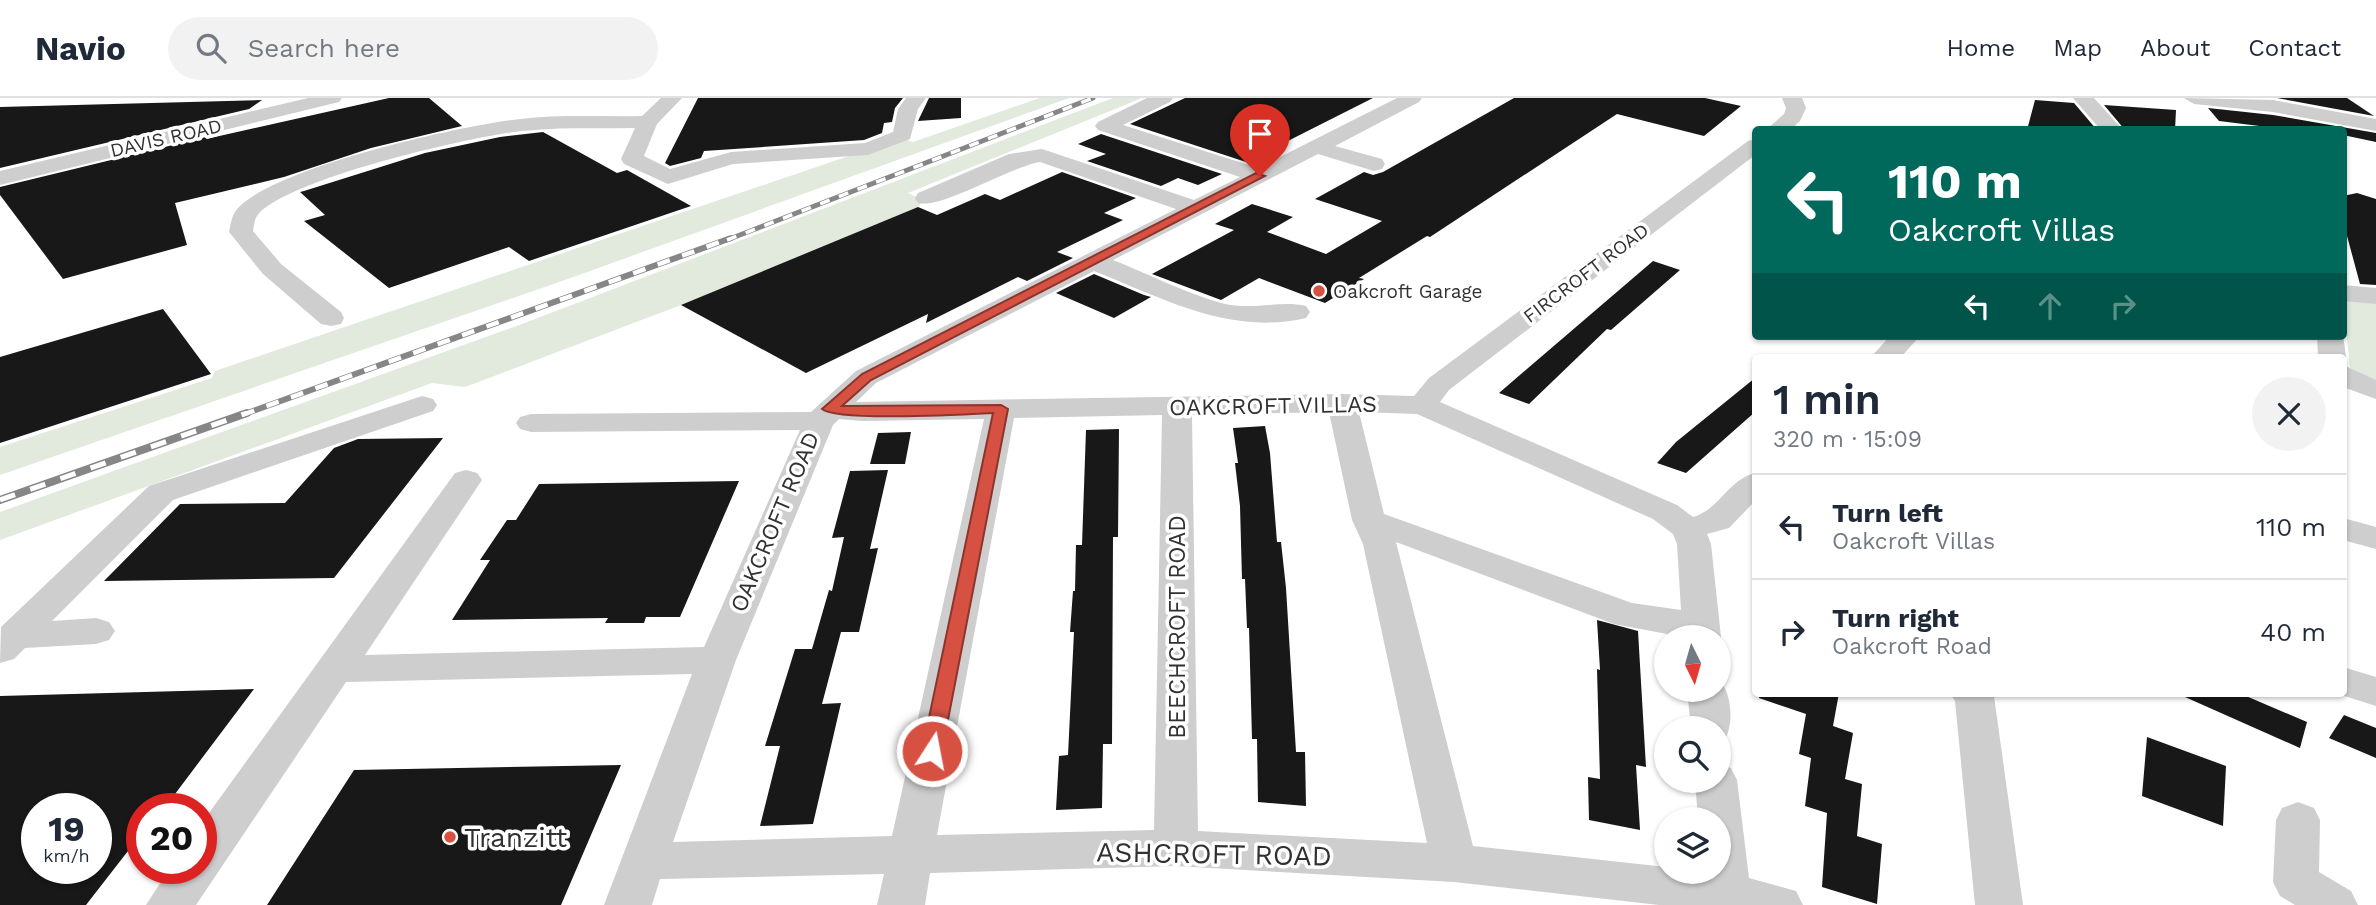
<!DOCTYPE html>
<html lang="en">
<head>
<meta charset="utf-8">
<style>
  :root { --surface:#fff; --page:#f2f2f3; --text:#1f2937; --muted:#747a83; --line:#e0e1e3 }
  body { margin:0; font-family:"Work Sans",sans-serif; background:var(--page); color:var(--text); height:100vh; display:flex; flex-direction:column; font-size:26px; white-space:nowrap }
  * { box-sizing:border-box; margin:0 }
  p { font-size:23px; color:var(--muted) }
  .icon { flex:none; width:38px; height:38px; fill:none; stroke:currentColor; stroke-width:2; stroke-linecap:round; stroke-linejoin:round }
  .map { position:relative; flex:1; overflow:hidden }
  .drawer { position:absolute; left:1752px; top:256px; width:595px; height:343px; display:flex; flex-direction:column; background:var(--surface); border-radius:7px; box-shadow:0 2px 5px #0004 }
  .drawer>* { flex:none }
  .top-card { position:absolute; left:1752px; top:28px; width:595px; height:214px; border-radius:7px; box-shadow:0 2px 5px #0004; background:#00695c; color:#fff; overflow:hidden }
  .needle { width:46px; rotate:175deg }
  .fabs { position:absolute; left:1654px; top:527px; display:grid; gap:14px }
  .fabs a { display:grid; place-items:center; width:77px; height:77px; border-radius:50%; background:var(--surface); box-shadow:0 2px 5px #0004; font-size:35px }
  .speed { position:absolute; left:21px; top:695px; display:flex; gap:14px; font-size:35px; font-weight:700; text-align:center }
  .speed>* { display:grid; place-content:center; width:91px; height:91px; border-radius:50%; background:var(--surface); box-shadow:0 2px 5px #0004; line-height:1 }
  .speed small { font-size:18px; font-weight:400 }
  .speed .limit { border:10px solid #d22; background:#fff; color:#111 }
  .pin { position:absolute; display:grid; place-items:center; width:60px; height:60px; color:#fff; margin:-72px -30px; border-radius:50% 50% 50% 0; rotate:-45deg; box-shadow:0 0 7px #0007 }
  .pin .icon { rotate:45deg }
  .me { position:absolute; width:77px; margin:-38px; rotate:11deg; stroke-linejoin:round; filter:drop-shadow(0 0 5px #0008) }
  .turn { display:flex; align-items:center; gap:24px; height:147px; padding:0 21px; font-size:32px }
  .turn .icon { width:91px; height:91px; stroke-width:2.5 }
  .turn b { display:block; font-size:49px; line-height:60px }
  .lanes { display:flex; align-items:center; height:66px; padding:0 21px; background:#0003; justify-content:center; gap:35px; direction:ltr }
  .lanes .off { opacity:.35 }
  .round { display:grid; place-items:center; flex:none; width:74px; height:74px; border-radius:37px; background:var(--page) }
  .summary { display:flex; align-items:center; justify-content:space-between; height:119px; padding:0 21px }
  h1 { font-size:42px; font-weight:600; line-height:52px }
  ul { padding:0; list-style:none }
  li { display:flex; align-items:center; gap:21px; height:105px; padding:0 21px; border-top:2px solid var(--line) }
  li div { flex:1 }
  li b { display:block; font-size:26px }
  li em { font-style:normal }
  header { display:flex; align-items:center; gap:42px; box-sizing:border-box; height:98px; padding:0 35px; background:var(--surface); border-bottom:2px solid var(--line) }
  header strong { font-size:33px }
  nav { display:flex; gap:38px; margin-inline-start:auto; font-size:24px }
  .search { width:490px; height:63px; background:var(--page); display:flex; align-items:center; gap:18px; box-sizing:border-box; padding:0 24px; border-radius:38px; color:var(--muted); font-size:26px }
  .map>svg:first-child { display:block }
  .green { fill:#e2e9dd }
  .building { fill:#181818; fill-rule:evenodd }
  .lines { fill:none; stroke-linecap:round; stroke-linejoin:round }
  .minor { fill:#cecece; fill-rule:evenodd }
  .rail-far2-casing { stroke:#868686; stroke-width:5 }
  .rail-far1-casing { stroke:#868686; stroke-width:6 }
  .rail-casing { stroke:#868686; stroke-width:8 }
  .rail-far2 { stroke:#fff; stroke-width:3.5; stroke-dasharray:10; stroke-linecap:butt }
  .rail-far1 { stroke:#fff; stroke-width:4.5; stroke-dasharray:13; stroke-linecap:butt }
  .rail { stroke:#fff; stroke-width:5; stroke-dasharray:16; stroke-linecap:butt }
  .route { fill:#d75143; stroke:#8c352c; stroke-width:2 }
  .poi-dot { fill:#d75143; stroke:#fff; stroke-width:2.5 }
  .labels { text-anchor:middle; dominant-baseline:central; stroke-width:7; stroke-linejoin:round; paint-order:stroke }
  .far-street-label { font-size:19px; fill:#313131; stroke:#fff }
  .far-poi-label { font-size:19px; fill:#313131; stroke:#fff; text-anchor:start }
  .street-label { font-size:23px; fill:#313131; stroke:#fff }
  .near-poi-label { font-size:28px; fill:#313131; stroke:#fff; text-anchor:start }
  .near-street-label { font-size:28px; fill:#313131; stroke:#fff }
</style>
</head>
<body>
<header>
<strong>Navio</strong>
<div class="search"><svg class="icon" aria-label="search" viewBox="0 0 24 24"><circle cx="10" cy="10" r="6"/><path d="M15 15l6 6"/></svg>Search here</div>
<nav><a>Home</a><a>Map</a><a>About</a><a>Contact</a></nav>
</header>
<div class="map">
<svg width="2376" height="807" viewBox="0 0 2376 807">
  <rect width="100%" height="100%" fill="#fff"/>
  <path class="green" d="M1040,0H1069L565,182L0,377V349L212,280L215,273L902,40L913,44Z
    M1113,0H1142L908,95L923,102L918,109L681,207L465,289L432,285L0,442V414L522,226Z
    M2376,201V286L2350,270L2343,202Z"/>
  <path class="building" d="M389,0H429L462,28L371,50L284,79L175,105L187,147L63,181L0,97V89L210,38L206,41Z
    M698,0H903L895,10L892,24L884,25L882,35L864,42L704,53L701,60L670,68L665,65Z
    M929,0H961V20L918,23Z
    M1185,0H1373L1246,64L1130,26Z
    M1514,0H1705L1741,8L1704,38L1617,16L1430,139L1427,138L1359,180L1364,181L1325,205L1259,180L1221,202L1152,176L1234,132L1215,126L1252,106L1293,119L1267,134L1326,156L1382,123L1315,101L1364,74L1373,77L1383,74Z
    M2277,0H2347L2374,18Z
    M262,2L249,11L0,70V9Z
    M2035,2L2074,5L2097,32H2027Z
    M2104,7L2176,12L2175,32H2125Z
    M2208,10L2273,17L2376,35V44L2343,37V32H2292L2219,23Z
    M543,34L617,75L627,72L691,108L529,163L509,149L389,190L304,123L325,117L300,94L304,93L425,55L500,39Z
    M1101,36L1222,76L1198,87L1178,80L1161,88L1087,63L1106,56L1078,46Z
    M1062,74L1136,100L1104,115L1123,122L1057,154L1073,160L1027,183L1018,179L926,225L928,216L806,275L681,207L918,109L937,117L985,96L1000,102Z
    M2357,95L2376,101V187L2360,186L2343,123V98Z
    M1653,163L1680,172L1611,232L1607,231L1529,306L1499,295Z
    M1094,176L1144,197L1151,199L1114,220L1056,195Z
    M163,211L211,276L0,345V259Z
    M1755,280V314L1686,375L1657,365L1676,344Z
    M1265,328L1270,355L1277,444H1281L1286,490L1296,654H1305L1306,708L1258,704L1257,641H1252L1249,530H1247L1245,481H1242L1240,408L1235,365H1238L1233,330Z
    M1119,331L1118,439H1113L1112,646H1103L1102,710L1056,712L1059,658L1068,657L1074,534H1070L1073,493H1075L1076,447H1082L1086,332Z
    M911,334L905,366H870L878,335Z
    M443,340L334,480L104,483L180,406L285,405L334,350L358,341Z
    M888,372L870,451L878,450L859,534H841L822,606L841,605L813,726L760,728L780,648H765L795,551H812L829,492L832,493L844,439L832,440L850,373Z
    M739,383L680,519H646L644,525H605L608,520L452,522L490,462H480L507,422H516L539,386Z
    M1597,522L1638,533L1646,669L1636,667L1640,732L1589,722L1588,679L1600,681L1597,571L1600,572Z
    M254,591L172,700H168L160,710H142V735L86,807H0V598ZM37,710H96V770H37Z
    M1760,595H1839L1833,628L1853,635L1845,681L1862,686L1857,738L1882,746L1877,806L1822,789L1827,715L1805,708L1811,660L1799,656L1806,616L1759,600Z
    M2176,595H2239L2307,624L2300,650Z
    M2344,617L2376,630V660L2329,640Z
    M2147,639L2226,668L2223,728L2142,698Z
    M621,667L561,807H267L354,672Z"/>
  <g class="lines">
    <path class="minor" d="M308,0H342L339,4L0,87V73Z
      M661,0H682L657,26L644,58L670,71L731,54L865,45L893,34L898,11L906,0H926L918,11L910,41L868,57L733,66L668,86L624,66L621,61L635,30C598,31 560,29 523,33C476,37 282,82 257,118C254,122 254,129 253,133L281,166L341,214L344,220L341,226L331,228L321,226L263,176L229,134C231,125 232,116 238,110C276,69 462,27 520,21C561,16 602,19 642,18Z
      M1147,0H1173L1170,4L1123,27L1258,70L1397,0H1422L1419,4L1335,48L1382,61L1385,66L1382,71L1374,73L1318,56L1113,162C1146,175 1192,198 1225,206C1254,212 1282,202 1306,208L1310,214L1306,220C1231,238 1162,200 1094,173L876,285L856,304L1342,296L1414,298L1429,280L1748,43L1755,41V57L1449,292L1440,304L1677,407L1693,419C1719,412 1729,381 1755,375V403L1729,430L1707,436L1711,446L1721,539L1718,543V539H1683L1614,526L1396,444L1473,748L1666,769V774H1718V721H1698L1695,682H1718V666L1731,670L1737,682L1749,780L1796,793L1803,807H1659L1454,784L1176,768L930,775L925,807H877L884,776L660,781L652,807H604L692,576L346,584L196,807H146L170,770H201V726L455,375L466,372L477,375L482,382L365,557L704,549L800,332L531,334L520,331L516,325L520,319L531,316L811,314L856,273L1176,111L1040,64C1009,69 942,111 918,105L915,100L918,95L1009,56L1042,51L1194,102L1240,79L1098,32L1095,28L1098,24ZM1329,314L1352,422L1363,446L1427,745L1198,733L1192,317ZM1359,314L1417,316L1653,421L1673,436L1677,446L1681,512L1632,505L1384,416ZM1162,317L1154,732L937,737L1014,320ZM839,321L862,323L984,321L892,738L673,744L736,562L833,327Z
      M1782,0H1802L1806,10L1800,23L1790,32H1766L1784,16L1786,10Z
      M2073,0H2094L2123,32H2101Z
      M2184,0L2273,2L2376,21V33L2273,14L2194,6Z
      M2343,187L2376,190V206L2343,203Z
      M2343,236L2346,259L2343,263V259H2318L2317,238H2343Z
      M1890,238H1920L1901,259H1871Z
      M2343,267L2376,282V301L2343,289Z
      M422,298L433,301L437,307L433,313L173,402L52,523L96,520L109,524L115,533L109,542L96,546L25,550L14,561L0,565L1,529L149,388Z
      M2343,420L2376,429V451L2343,442Z
      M2343,569L2376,579V608L2335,595H2343Z
      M1718,581C1732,593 1734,626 1725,641L1718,643V630H1691L1687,592H1718Z
      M1950,595H1992L1994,598L2023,807H1975L1955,603Z
      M2298,704L2314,710L2320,722L2319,774L2351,793L2358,807H2295L2280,798L2273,784L2276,722L2282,710Z"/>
    <defs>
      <path id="rail-far2" d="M727,142L1093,0"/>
      <path id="rail-far1" d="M242,317L731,140"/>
      <path id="rail" d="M0,402L247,315"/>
    </defs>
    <use href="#rail-far2" class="rail-far2-casing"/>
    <use href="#rail-far1" class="rail-far1-casing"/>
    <use href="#rail" class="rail-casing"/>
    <use href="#rail-far2" class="rail-far2"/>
    <use href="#rail-far1" class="rail-far1"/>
    <use href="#rail" class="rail"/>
  </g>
  <path class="route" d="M1256,75L1265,78L871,282L842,308L1001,307L1008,311L942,653L939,658L932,660L925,658L922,653L993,315C965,316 837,324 822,311L862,276Z"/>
  <g class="poi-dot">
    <circle cx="1319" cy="193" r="7"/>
    <circle cx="450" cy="739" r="7"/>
  </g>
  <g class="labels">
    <g class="far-street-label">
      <text transform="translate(166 40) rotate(-13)">DAVIS ROAD</text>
      <text transform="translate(1586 175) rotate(-37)">FIRCROFT ROAD</text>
    </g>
    <g class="far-poi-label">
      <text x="1333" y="193">Oakcroft Garage</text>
    </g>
    <g class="street-label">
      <text transform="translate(1273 308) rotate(-1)">OAKCROFT VILLAS</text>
      <text transform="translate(775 424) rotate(-67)">OAKCROFT ROAD</text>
      <text transform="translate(1177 529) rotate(-90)">BEECHCROFT ROAD</text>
    </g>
    <g class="near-poi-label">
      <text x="464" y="739">Tranzitt</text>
    </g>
    <g class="near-street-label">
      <text transform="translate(1214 756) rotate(1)">ASHCROFT ROAD</text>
    </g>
  </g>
</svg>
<div class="fabs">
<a><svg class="needle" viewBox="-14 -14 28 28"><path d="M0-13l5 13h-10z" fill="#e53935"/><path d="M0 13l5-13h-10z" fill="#747a83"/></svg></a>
<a><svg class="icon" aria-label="search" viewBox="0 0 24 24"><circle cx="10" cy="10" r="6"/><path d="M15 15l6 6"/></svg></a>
<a><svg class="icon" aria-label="layers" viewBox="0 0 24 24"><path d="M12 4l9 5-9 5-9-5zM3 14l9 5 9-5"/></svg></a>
</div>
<div class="speed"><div>19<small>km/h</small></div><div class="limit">20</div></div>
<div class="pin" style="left:1260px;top:78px;background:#d93025"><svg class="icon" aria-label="arrive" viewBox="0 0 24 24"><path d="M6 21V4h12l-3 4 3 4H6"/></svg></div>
<svg class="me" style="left:932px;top:653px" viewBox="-20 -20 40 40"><circle r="17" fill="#d75143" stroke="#fff" stroke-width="3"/><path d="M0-11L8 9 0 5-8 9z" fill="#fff"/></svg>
<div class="top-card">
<div class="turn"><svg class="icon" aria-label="left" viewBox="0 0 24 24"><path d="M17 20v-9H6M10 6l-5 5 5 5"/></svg><div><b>110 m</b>Oakcroft Villas</div></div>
<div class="lanes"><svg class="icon" aria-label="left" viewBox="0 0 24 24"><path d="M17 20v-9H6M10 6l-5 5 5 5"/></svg><svg class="icon off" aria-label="ahead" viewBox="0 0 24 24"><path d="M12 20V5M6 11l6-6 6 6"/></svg><svg class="icon off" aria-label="right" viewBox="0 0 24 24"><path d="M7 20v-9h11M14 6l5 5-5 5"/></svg></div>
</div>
<section class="drawer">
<div class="summary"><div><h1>1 min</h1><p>320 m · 15:09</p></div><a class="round"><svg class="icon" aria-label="close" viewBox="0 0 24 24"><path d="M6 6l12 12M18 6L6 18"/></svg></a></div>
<ul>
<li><svg class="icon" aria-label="left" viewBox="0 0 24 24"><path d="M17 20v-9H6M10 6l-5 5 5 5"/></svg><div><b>Turn left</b><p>Oakcroft Villas</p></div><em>110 m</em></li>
<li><svg class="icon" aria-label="right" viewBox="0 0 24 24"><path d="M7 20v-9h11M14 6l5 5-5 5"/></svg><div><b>Turn right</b><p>Oakcroft Road</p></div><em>40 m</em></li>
</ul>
</section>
</div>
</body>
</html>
